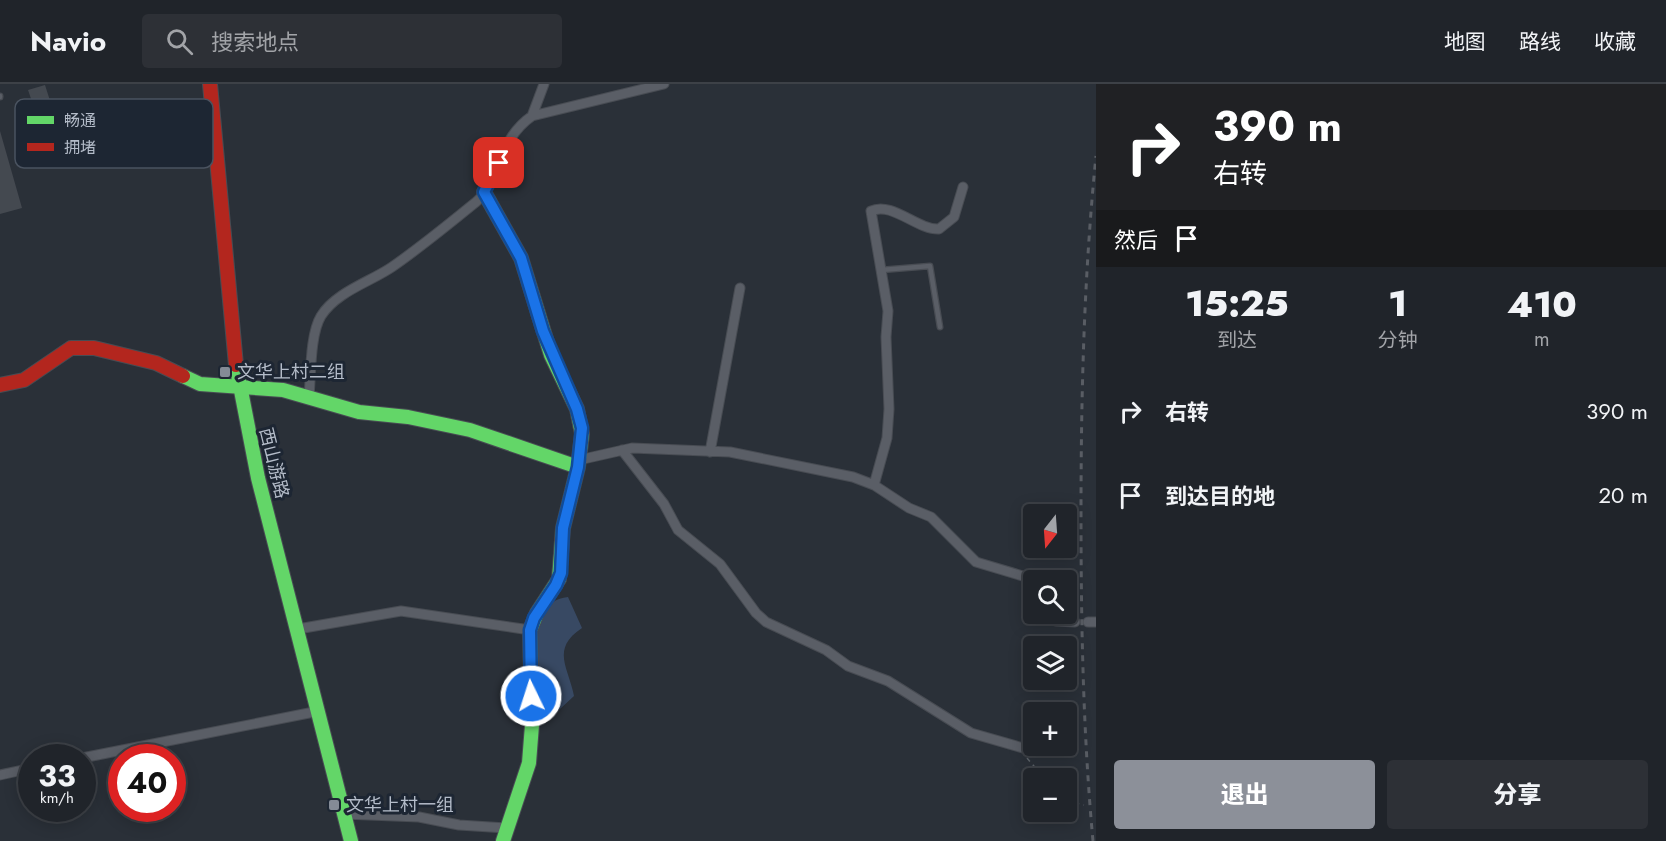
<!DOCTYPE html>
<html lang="zh">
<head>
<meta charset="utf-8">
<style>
  :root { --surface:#20242a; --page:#2d3036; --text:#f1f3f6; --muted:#a2a4a8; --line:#3d4147; --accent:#8c9099 }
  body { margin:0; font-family:Jost,"Noto Sans SC",sans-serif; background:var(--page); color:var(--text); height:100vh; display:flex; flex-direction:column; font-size:22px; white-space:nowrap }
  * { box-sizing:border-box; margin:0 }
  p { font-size:20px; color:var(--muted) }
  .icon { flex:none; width:33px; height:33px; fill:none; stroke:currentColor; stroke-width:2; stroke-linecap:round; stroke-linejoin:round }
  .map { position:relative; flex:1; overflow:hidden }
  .side { display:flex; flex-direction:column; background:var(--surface); width:570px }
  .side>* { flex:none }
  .hud { background:#202124; color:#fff; overflow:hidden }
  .needle { width:39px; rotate:197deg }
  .fabs { position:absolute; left:1023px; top:420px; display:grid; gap:12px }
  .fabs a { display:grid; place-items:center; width:54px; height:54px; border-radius:6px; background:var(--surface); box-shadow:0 3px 15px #0003,0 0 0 2px var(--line); font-size:30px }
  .speed { position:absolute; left:18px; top:660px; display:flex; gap:12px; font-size:30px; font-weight:700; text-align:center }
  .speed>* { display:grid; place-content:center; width:78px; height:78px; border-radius:50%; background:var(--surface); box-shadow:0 3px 15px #0003,0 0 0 2px var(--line); line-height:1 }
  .speed small { font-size:15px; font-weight:400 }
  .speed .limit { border:9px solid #d22; background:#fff; color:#111 }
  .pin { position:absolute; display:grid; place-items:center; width:51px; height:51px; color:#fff; margin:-26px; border-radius:12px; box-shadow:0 3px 9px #0006 }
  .me { position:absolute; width:66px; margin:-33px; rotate:356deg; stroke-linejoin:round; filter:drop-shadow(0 0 4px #0008) }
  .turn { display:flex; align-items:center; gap:21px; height:126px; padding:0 18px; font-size:27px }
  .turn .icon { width:78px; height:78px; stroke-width:2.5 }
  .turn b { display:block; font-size:42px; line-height:51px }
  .then { display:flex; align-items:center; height:57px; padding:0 18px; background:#0003; gap:12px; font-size:22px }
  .eta { display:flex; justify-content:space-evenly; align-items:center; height:102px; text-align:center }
  .eta b { font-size:36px; font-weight:800; line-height:42px }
  .cta { display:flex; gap:12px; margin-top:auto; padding:12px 18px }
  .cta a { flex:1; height:69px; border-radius:6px; background:var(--accent); color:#fff; font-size:24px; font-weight:800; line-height:69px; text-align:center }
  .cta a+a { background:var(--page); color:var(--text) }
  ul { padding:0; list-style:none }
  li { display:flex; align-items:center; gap:18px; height:84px; padding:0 18px }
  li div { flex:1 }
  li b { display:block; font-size:22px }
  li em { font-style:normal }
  header { display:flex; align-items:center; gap:36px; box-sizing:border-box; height:84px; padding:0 30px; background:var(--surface); border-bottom:2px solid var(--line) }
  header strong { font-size:28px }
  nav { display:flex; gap:33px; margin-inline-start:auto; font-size:21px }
  .search { width:420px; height:54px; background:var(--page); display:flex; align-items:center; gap:15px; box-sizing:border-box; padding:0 21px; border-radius:6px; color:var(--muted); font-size:22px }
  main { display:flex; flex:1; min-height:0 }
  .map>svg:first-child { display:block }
  .water { fill:#384963 }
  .building { fill:#444950 }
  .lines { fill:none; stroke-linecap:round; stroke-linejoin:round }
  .lane-casing { stroke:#484c53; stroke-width:7 }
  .street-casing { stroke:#484c53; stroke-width:11 }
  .fast-casing { stroke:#484c53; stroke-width:16 }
  .jam-casing { stroke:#484c53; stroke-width:16 }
  .path { stroke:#5d636a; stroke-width:1.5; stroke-dasharray:4.5 4.5; stroke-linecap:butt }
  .lane { stroke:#5a5e66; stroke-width:4.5 }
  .street { stroke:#5a5e66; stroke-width:9 }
  .fast { stroke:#63d668; stroke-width:14 }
  .jam { stroke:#b3261e; stroke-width:14 }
  .rail { stroke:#595d64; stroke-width:3; stroke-dasharray:6 6; stroke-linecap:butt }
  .route-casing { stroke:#114b97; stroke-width:15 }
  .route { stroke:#1a73e8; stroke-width:10 }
  .poi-dot { fill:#848b96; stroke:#1d2633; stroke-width:2 }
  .labels { text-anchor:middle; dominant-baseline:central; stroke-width:6; stroke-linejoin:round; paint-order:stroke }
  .poi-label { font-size:18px; fill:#b4bcc9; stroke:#1d2633; text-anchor:start }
  .street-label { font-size:18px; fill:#b4bcc9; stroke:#1d2633 }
  .key { fill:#1d2633; stroke:#4a5360; stroke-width:1.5 }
  .key-label { font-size:16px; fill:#b4bcc9 }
</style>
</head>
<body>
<header>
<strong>Navio</strong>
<div class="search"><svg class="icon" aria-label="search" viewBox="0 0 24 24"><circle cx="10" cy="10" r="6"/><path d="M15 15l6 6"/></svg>搜索地点</div>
<nav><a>地图</a><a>路线</a><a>收藏</a></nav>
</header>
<main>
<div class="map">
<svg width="1096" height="757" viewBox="0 0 1096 757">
  <rect width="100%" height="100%" fill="#2a3038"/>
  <path class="water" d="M568,513L582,544C550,565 569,584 574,612L547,637L542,633L539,622C536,590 520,519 568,513Z"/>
  <path class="building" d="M45,1L53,26L44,29L47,40L18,49L15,38L37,32L28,6Z
    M0,47L22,124L0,130Z"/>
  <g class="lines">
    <defs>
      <path id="lane" d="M0,12V13
        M881,186L930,182L940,243"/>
      <path id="street" d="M532,32L544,0
        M309,313C311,290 310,250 321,232C336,208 370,198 392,183C421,163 449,140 476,118C503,95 496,57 532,32L664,0
        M622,366L664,420L678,446L720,480L756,529L766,538L826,566L848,582L888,597L971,649L1023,664
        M710,368L740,204
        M579,376L632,364L730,368L853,393L874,401L909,424L931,433L976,478L1026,493L1034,504
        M874,401L887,354L889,325L886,253L888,227L871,127C892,117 917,146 939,145L954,133L963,103
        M1051,530L1056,537L1075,538
        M1088,538H1096
        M298,545L401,527L530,546
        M82,674L319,627
        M0,691L32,684
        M344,730L419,733L459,741L506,744"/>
      <path id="fast" d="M484,108L521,174L551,271L577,325L582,350L578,383L563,444L559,495L537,529L530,546L532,641L529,679L503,757
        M236,281L258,394L351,757
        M183,292L200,300L283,306L359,328L408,333L470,346L578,383"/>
      <path id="jam" d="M210,0L236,281
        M0,301L24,296L71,264H94L156,279L183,292"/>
    </defs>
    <use href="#lane" class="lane-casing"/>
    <use href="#street" class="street-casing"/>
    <use href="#fast" class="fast-casing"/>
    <use href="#jam" class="jam-casing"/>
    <path class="path" d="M1027,674L1044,694
      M1066,717L1084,721"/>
    <use href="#lane" class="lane"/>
    <use href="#street" class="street"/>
    <use href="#fast" class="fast"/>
    <use href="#jam" class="jam"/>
    <path class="rail" d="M1093,757C1083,649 1081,539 1081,430C1081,310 1084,191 1096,72"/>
  </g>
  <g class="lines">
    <defs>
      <path id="route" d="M499,79L484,108L521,174L543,247L577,325L582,344L578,383L563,444L561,489L556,501L534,534L530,546L531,612"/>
    </defs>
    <use href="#route" class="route-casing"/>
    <use href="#route" class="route"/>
  </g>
  <g class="poi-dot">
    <rect x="219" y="282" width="12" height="12" rx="3"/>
    <rect x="328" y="715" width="12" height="12" rx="3"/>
  </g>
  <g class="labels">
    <g class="poi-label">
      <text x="237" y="288">文华上村二组</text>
      <text x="346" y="721">文华上村一组</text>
    </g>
    <g class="street-label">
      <text transform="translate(274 379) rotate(76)">西山游路</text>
    </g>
  </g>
  <rect x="15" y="15" width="198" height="69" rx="9" class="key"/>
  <rect x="27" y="32" width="27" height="8" fill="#63d668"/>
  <rect x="27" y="59" width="27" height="8" fill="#b3261e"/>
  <g class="key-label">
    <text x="64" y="42">畅通</text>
    <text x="64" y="69">拥堵</text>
  </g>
</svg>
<div class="fabs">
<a><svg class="needle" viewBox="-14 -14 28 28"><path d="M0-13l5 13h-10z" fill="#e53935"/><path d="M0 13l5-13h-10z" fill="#a2a4a8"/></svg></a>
<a><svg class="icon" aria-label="search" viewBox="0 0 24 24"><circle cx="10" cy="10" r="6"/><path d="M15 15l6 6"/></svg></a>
<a><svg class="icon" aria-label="layers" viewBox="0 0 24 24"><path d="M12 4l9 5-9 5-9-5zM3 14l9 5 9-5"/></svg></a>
<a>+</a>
<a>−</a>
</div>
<div class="speed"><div>33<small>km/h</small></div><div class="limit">40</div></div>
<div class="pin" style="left:499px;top:79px;background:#d93025"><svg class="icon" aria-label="arrive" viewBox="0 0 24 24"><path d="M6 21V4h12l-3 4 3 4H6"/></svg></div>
<svg class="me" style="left:531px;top:612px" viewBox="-20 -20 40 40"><circle r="17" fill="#1a73e8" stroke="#fff" stroke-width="3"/><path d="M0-11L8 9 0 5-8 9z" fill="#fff"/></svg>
</div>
<section class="side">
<div class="hud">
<div class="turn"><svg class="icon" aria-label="right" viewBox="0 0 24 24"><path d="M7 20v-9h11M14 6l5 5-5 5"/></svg><div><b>390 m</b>右转</div></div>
<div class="then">然后<svg class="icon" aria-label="arrive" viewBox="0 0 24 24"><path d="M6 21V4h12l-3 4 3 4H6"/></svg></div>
</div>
<div class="eta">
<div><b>15:25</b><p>到达</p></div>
<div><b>1</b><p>分钟</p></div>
<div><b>410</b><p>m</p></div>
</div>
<ul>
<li><svg class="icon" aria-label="right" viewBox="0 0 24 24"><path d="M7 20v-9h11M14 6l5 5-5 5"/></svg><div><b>右转</b></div><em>390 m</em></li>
<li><svg class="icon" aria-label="arrive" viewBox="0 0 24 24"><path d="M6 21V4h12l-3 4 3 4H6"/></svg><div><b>到达目的地</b></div><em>20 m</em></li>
</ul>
<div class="cta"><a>退出</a><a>分享</a></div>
</section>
</main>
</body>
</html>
